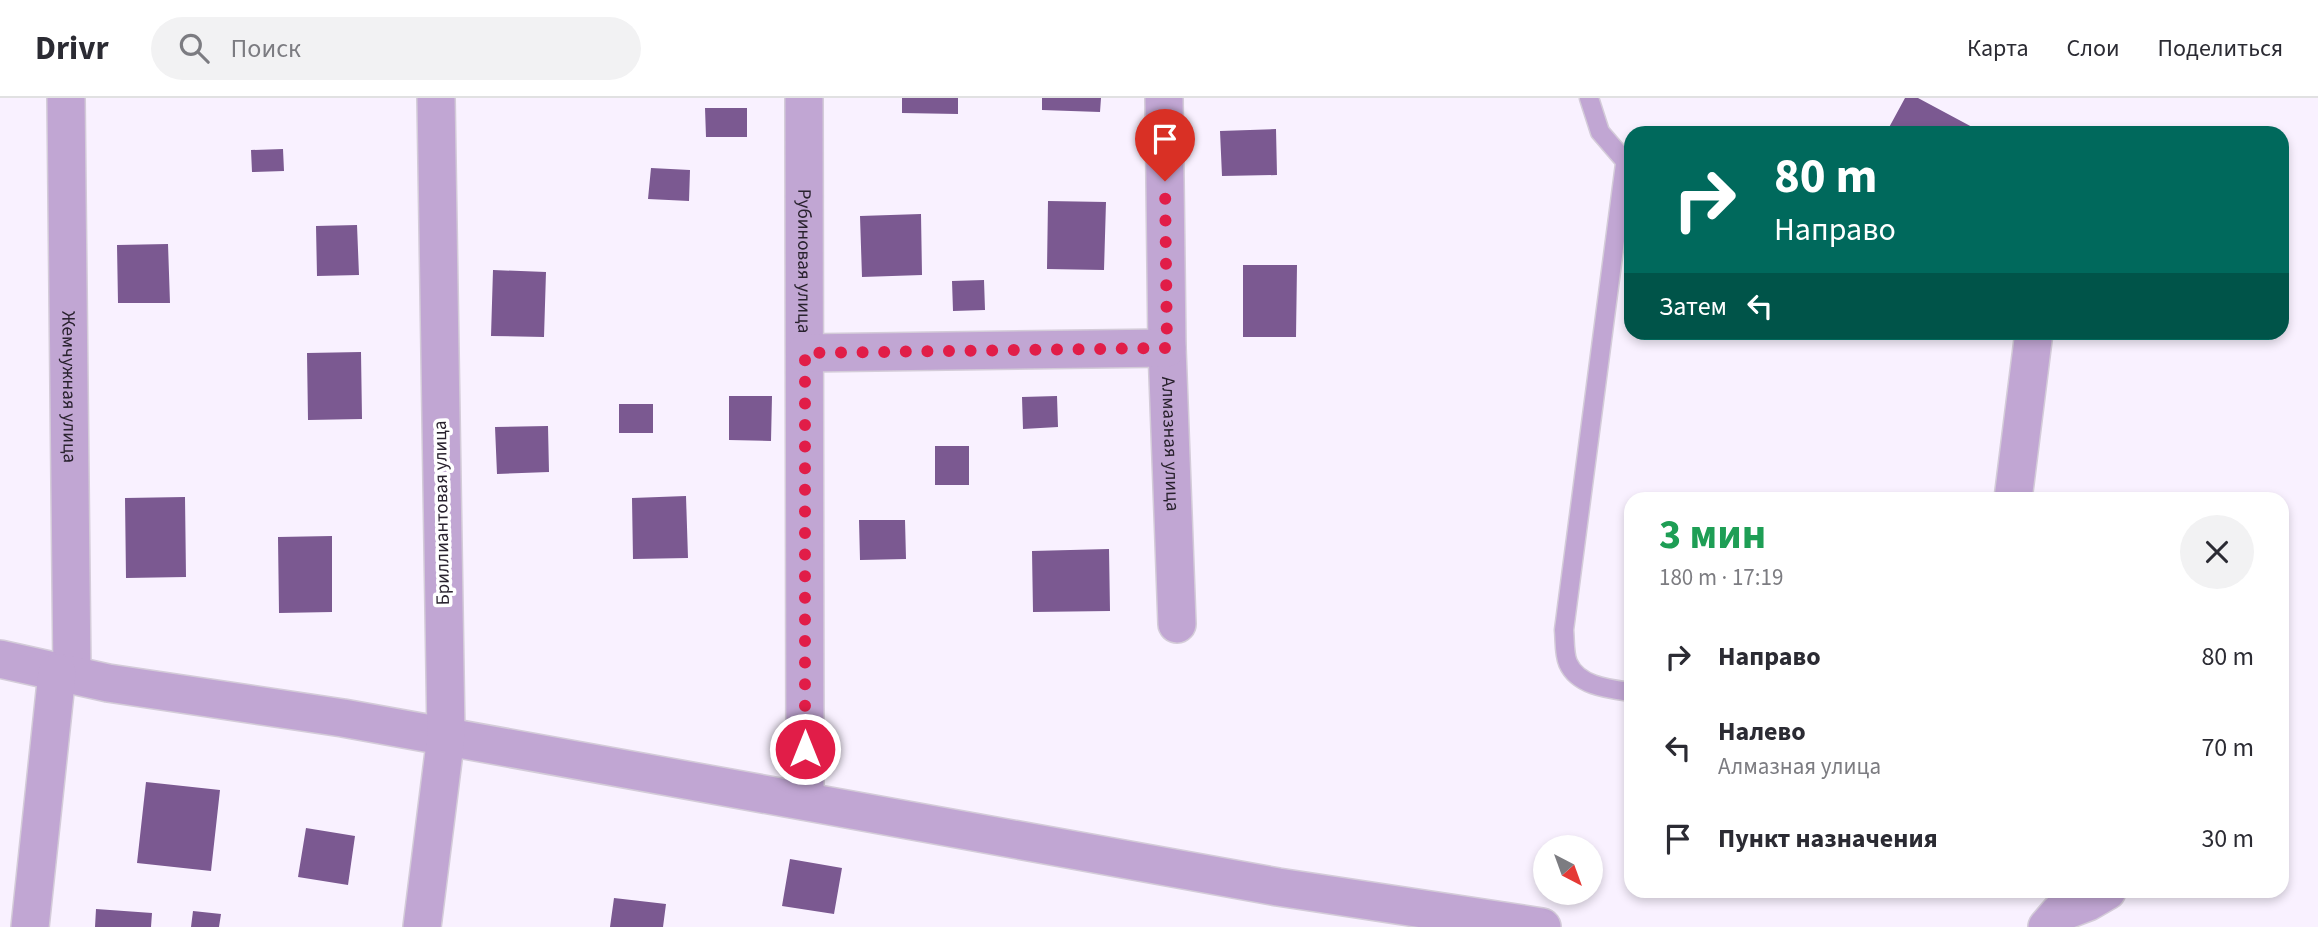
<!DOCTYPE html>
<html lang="ru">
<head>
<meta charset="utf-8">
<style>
  :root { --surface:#fff; --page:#f2f2f3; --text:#2b2b33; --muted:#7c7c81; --line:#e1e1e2 }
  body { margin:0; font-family:"Source Sans 3",sans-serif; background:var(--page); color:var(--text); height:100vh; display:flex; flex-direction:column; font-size:26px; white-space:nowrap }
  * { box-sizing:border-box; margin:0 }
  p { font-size:23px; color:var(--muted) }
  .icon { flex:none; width:38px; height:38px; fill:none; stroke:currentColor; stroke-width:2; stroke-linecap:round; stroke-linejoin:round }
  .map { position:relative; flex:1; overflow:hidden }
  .drawer { position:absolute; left:1624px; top:394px; width:665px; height:406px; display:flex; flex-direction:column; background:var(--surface); border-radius:21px; box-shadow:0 4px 10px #0003 }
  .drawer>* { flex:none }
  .banner { position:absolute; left:1624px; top:28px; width:665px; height:214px; border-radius:21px; box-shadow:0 4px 10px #0003; background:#00695c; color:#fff; overflow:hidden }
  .needle { width:46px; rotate:139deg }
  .controls { position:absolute; left:1533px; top:737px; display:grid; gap:14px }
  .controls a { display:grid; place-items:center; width:70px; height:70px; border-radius:50%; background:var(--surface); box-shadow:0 4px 10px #0003; font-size:35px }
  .pin { position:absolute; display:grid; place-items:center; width:60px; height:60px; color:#fff; margin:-72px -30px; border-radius:50% 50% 50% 0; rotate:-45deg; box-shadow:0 0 7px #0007 }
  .pin .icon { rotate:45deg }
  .me { position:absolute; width:77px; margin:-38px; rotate:0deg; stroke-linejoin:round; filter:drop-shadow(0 0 5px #0008) }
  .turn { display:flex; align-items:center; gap:24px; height:147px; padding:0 35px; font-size:32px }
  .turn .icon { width:91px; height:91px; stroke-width:2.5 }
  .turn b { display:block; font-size:49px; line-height:60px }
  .then { display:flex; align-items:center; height:66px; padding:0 35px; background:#0003; gap:14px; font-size:26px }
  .round { display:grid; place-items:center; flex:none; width:74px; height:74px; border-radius:37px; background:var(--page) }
  .headline { display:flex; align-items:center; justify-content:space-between; height:119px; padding:0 35px }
  h1 { font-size:42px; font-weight:700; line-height:52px; color:#1e9e55 }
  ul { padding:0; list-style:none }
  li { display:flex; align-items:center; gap:21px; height:91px; padding:0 35px }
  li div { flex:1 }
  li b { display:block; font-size:26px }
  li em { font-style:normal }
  header { display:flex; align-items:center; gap:42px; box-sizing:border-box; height:98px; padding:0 35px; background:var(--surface); border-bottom:2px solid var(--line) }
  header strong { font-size:33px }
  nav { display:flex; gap:38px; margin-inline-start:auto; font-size:24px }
  .search { width:490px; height:63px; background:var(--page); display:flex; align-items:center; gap:18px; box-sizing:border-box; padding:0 24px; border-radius:38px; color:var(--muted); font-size:26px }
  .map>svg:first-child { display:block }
  .building { fill:#7b5991 }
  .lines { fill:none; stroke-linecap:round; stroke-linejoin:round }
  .service-casing { stroke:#d4ccd9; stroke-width:21 }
  .minor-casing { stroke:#d4ccd9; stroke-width:40 }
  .service { stroke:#c1a6d3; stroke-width:18 }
  .minor { stroke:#c1a6d3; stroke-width:37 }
  .route { stroke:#e11d48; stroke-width:12; stroke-dasharray:0 21.6 }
  .labels { text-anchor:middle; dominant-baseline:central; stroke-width:7; stroke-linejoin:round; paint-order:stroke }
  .street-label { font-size:19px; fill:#29222e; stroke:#fff }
</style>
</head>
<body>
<header>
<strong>Drivr</strong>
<div class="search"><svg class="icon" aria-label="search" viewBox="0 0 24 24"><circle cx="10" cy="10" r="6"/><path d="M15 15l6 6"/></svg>Поиск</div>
<nav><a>Карта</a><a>Слои</a><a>Поделиться</a></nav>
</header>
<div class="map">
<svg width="2318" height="829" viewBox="0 0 2318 829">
  <rect width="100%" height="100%" fill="#f9f1ff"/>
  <path class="building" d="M902,0H958V16L902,15Z
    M1042,0H1101L1100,14L1042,12Z
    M1905,0H1918L1974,30L1971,35H1886Z
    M705,10H747V39H706Z
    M1276,31L1277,77L1222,78L1220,33Z
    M283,51L284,73L252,74L251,52Z
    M651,70L690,72L689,103L648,101Z
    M1048,103L1106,104L1104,172L1047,171Z
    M921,116L922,177L862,179L860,118Z
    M357,127L359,177L317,178L316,128Z
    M168,146L170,205H118L117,147Z
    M1243,167H1297L1296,239H1243Z
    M493,172L546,174L544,239L491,238Z
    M984,182L985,212L953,213L952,183Z
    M361,254L362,321L308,322L307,255Z
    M729,298H772L771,343L729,342Z
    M1057,298L1058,329L1023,331L1022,299Z
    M619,306H653V335H619Z
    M548,328L549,374L497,376L495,329Z
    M935,348H969V387H935Z
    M686,398L688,460L633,461L632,400Z
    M185,399L186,479L126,480L125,400Z
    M859,422H905L906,461L860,462Z
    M332,438V514L279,515L278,439Z
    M1109,451L1110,513L1033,514L1032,453Z
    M146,684L220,692L211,773L137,765Z
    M306,730L355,738L348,787L298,779Z
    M790,761L842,770L834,816L782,808Z
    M614,800L666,806L663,829H610Z
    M96,811L152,815L151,829H95Z
    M193,813L221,816L219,829H191Z"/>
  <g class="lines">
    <defs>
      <path id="service" d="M1589,0L1600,34L1631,70
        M1625,66L1564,532C1565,541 1564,556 1568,565C1578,588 1609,591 1631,594"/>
      <g id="minor">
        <path id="s1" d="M66,0L72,577"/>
        <path id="s2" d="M804,0L805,703"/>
        <path id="s3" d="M1164,0L1167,250L1177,526"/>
        <path d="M805,255L1167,250"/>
        <path d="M2013,401L2034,234"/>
        <path d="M0,561L108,585L343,620L1278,789L1542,829"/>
        <path d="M30,829L57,575"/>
        <path d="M422,829L446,638L436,0"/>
        <path d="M2047,829L2059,815L2088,804L2107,793"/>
      </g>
    </defs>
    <use href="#service" class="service-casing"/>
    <use href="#minor" class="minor-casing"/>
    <use href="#service" class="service"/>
    <use href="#minor" class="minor"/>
  </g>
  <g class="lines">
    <path class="route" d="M805,651V255L1167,250L1165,83"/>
  </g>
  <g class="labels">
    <g class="street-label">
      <text stroke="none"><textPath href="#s2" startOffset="163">Рубиновая улица</textPath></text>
      <text stroke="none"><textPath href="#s1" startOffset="289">Жемчужная улица</textPath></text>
      <text stroke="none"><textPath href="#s3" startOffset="346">Алмазная улица</textPath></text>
      <text transform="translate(442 415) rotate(-91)">Бриллиантовая улица</text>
    </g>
  </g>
</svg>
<div class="controls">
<a><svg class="needle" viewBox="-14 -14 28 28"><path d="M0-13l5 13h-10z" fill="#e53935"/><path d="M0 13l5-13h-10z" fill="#7c7c81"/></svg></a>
</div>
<div class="pin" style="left:1165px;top:83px;background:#d93025"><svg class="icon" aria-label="arrive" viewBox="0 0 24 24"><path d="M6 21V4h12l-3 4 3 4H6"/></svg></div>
<svg class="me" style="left:805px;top:651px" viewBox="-20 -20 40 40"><circle r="17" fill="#e11d48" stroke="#fff" stroke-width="3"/><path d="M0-11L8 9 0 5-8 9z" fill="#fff"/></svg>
<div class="banner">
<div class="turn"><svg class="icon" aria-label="right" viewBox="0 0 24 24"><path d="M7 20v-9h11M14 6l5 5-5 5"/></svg><div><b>80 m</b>Направо</div></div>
<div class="then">Затем<svg class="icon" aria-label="left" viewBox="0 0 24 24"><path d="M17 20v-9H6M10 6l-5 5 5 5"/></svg></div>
</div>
<section class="drawer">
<div class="headline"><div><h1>3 мин</h1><p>180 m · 17:19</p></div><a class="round"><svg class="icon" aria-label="close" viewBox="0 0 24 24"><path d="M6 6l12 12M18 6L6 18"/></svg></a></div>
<ul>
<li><svg class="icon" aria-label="right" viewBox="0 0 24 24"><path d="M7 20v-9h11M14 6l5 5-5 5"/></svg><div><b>Направо</b></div><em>80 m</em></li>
<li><svg class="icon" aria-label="left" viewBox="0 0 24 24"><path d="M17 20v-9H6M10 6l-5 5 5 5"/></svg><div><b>Налево</b><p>Алмазная улица</p></div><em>70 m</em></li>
<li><svg class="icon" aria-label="arrive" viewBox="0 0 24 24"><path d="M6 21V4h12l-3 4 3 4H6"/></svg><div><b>Пункт назначения</b></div><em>30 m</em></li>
</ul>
</section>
</div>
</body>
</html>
